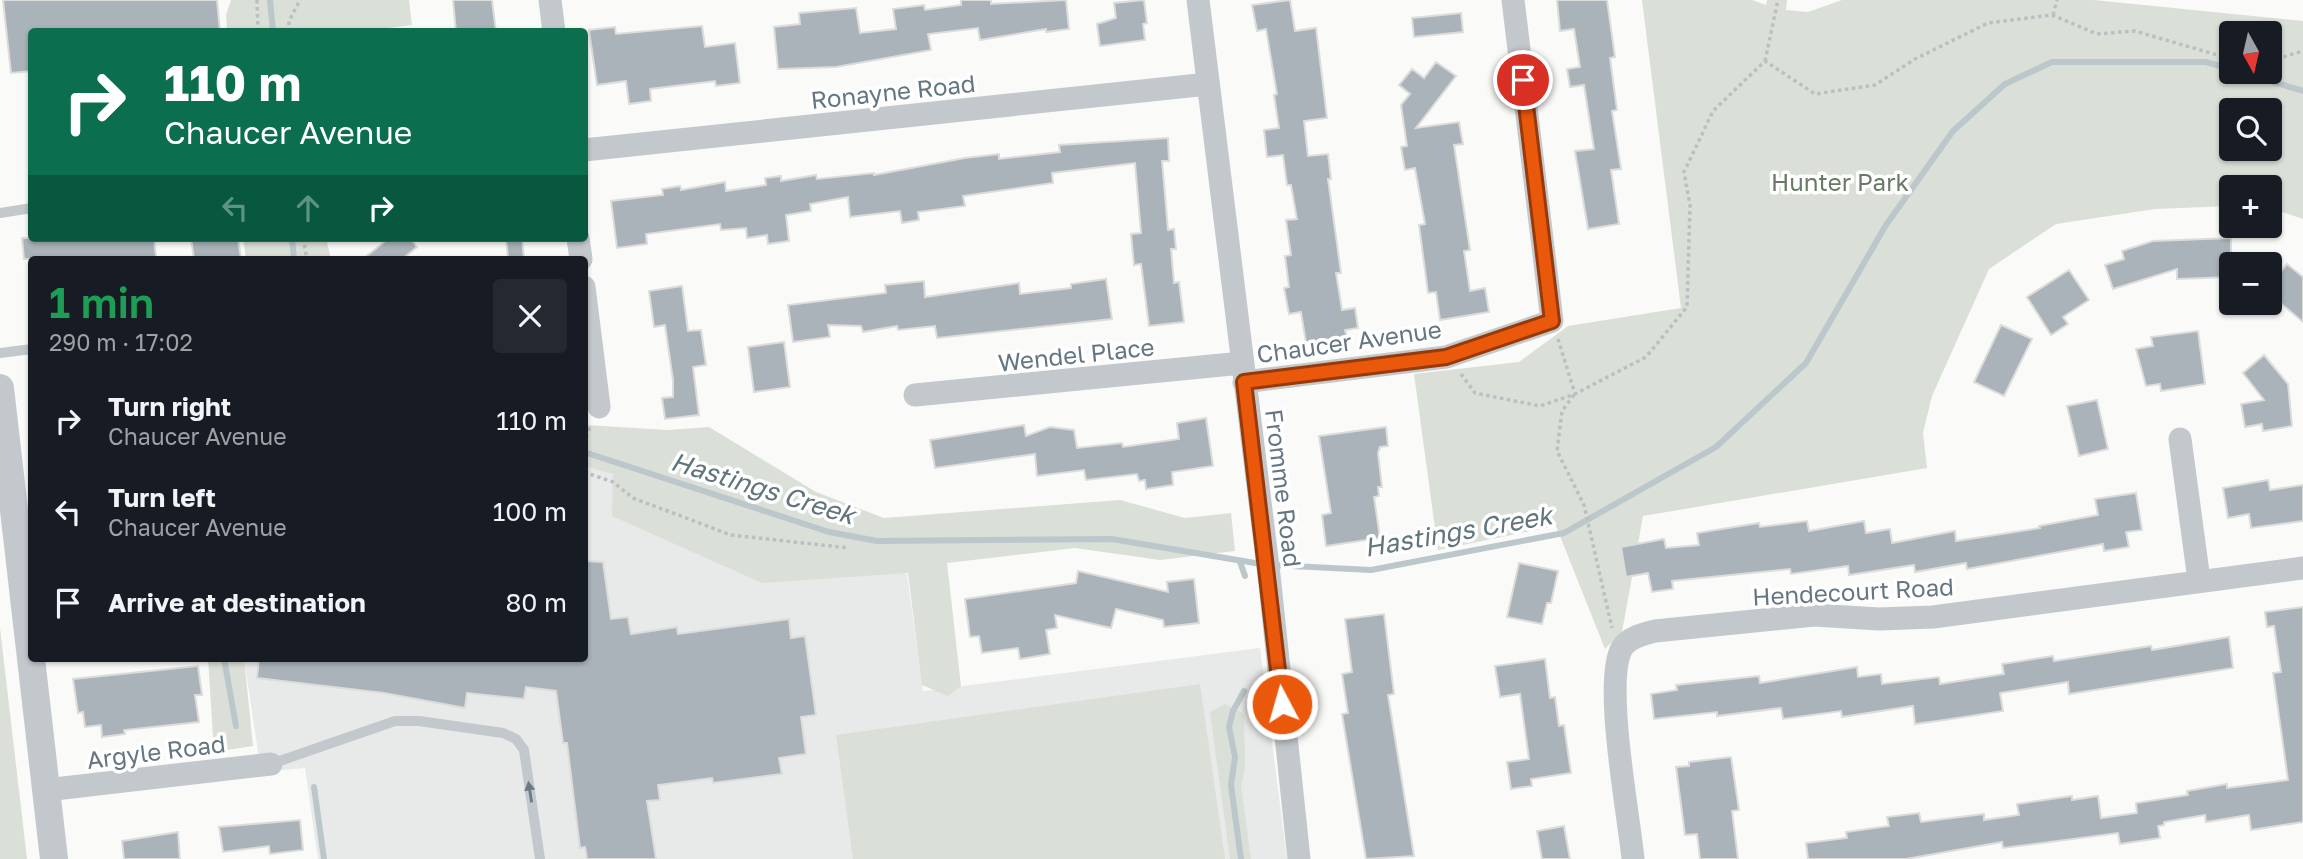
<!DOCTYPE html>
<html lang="en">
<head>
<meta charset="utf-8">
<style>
  :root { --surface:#171b24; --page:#242831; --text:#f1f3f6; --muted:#9ea1a6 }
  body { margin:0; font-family:"Golos Text",sans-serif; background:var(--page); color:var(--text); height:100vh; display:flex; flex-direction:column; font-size:26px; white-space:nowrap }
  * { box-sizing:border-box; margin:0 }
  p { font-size:23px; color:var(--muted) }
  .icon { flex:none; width:38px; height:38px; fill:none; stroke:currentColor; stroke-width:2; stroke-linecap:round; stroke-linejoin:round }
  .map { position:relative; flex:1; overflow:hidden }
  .sheet { position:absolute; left:28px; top:256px; width:560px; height:406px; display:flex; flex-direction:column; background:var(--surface); border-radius:7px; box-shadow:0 2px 5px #0004 }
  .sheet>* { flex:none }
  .banner { position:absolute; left:28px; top:28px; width:560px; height:214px; border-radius:7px; box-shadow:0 2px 5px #0004; background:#0b6e4f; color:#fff; overflow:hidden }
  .needle { width:46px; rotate:172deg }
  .fabs { position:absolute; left:2219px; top:21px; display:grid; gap:14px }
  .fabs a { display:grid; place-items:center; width:63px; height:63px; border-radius:7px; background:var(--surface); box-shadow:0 2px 5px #0004; font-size:35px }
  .pin { position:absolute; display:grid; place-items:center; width:60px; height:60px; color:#fff; margin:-30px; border:4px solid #fff; border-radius:50%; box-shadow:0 2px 7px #0007 }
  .me { position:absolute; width:77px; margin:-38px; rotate:354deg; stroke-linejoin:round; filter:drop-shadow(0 0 5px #0008) }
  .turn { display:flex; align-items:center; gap:24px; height:147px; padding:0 21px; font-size:32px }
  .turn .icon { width:91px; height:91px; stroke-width:2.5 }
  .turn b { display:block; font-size:49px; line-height:60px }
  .lanes { display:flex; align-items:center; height:66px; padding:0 21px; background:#0003; justify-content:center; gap:35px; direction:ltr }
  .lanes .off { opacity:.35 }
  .round { display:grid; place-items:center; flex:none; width:74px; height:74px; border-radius:7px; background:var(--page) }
  .headline { display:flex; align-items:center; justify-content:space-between; height:119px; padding:0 21px }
  h1 { font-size:42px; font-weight:600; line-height:52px; color:#1e9e55 }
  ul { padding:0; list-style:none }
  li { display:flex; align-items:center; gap:21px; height:91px; padding:0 21px }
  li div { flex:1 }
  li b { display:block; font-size:26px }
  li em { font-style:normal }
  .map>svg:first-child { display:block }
  .built { fill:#e8e9e9 }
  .green { fill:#dadfd7; fill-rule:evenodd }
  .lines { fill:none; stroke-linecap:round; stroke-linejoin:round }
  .stream { stroke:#bbc7cb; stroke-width:6 }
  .building { fill:#aab3b9; stroke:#dcdcda; stroke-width:2 }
  .path { stroke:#bbbfc2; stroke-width:3.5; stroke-dasharray:3.5 3.5; stroke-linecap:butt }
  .service { stroke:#c3c8cc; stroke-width:10 }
  .minor { stroke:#c3c8cc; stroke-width:23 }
  .tertiary { stroke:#c3c8cc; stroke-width:28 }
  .oneway { fill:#6a7a87 }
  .route-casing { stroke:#983908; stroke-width:18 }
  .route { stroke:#ea580c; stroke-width:12 }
  .labels { text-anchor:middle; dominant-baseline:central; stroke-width:7; stroke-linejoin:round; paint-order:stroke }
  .street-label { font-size:24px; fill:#657683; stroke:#fff }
  .park-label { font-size:24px; fill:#687a64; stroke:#fff }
  .water-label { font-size:26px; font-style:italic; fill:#60757c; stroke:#fff }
</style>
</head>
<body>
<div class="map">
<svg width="2303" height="859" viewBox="0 0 2303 859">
  <rect width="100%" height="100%" fill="#fafaf8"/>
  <path class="built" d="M585,460L907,574L923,691L1260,648L1287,859H318L305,768L261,772L244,658H584Z"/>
  <path class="green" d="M231,0H409L412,25L354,32L227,31L226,15Z
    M1642,0H1752L1766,5L1767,0H1787L1786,10L1808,12L1842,0H2094L2303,21V219L2270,208V187H2231V206L2155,209L2056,224L1989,269L1932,396L1923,433L1927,468L1643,516L1622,632L1605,649L1556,526L1438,550L1414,374L1519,362L1568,326L1681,308ZM2231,33H2270V72H2231ZM2231,110H2270V149H2231Z
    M243,238H326L331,259H246Z
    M585,425L668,430L709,427L816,492L884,518L1120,500L1185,518L1231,513L1235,551L1160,560L1075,548L947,563L961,686L948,696L922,685L908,573L762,583L612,516L613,474L585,466Z
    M0,628L27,859H0Z
    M208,658H244L253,746L214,752Z
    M1200,684L1225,859H853L836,735Z
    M1225,704L1244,714L1245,768L1241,786L1251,859H1230L1210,712Z"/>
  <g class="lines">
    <path class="stream" d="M270,0L273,32
      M2241,72L2303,91
      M292,238L294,259
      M584,452L829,532L877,541L1112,539L1261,564
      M1240,562L1245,576
      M1272,565L1371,570L1564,533L1716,447L1806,363L1886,225L1953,131L2005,84L2052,62H2206L2231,69
      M224,658L236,726
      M314,787L324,859
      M1241,859L1231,785L1235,757L1229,727L1233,711L1244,691"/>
  </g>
  <path class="building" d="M3,0H217L220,32H32V71L11,73Z
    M453,0H492L496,32H456Z
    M961,0H991V4L1066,0L1069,29L1046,32V29L980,40L978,28L928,34L931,50L836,67L778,69L774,27L800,24L799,13L856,8L860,33L896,29L893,9L924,5L925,10L961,5Z
    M1144,0L1147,23L1143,24L1145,40L1100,46L1097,24L1116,18L1114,3Z
    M1290,0L1295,31L1316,28L1327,118L1304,121L1308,156L1328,154L1331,179H1328L1341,273H1336L1342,310L1355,308L1358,328L1345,330L1347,337L1306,343L1301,312L1289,314L1284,288L1289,287L1285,256L1291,255L1286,220L1297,219L1291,185H1287L1283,155L1267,157L1264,130L1279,128L1274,95L1277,94L1266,29L1257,31L1252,5Z
    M1557,0H1607L1615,57L1610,58L1617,110L1612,111L1621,169L1611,170L1619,224L1588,229L1575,151L1594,149L1584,85L1570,87L1567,69L1580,67L1574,29L1560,31Z
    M1461,13L1463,32L1414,37L1412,18Z
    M702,26L705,47L735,43L740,83L716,86L715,81L650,89L651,101L629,104L626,81L597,85L589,30L615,27L616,34Z
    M1436,62L1456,76L1416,128L1459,122L1463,144L1454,145L1470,250L1464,251L1470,291L1485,288L1489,312L1440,320L1436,292L1428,293L1419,225L1425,224L1415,168L1405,170L1401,147L1407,146L1401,105L1410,94L1399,85L1412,69L1424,78Z
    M1168,138L1169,161H1162L1168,230L1174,229L1176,249H1171L1174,283L1179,282L1184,322L1149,326L1141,264L1134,265L1131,234L1141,233L1135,163L1052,173L1053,183L963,196L965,206L918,212L919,220L902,223L900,211L850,217L848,197L810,204L811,211L786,215L789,241L768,244L767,235L747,238L746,228L721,230L720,224L646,234L647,244L617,248L611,201L663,195L662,189L680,186L681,190L725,182L726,191L766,185L765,178L781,176V181L816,175L817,179L874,173V175L965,158L999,154V159L1060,152L1059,145Z
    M22,238H154L156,257L24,259Z
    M191,238H238L241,259H194Z
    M389,238H410L417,247L402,259H363Z
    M506,238H522L524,259H508Z
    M2231,238V277L2177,279V269L2113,289L2105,265L2124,259L2122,251L2153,241Z
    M2287,264L2303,277V322L2270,294V285Z
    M2069,270L2089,300L2063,317L2068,324L2051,335L2027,297Z
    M1106,279L1112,319L937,338L935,326L898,330L897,326L863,332L861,326L828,325L830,337L793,342L788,305L886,293L885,285L924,281L925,297L1019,283L1020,294L1071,288V284Z
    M682,286L688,331L701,330L706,365L693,367L699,415L665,419L662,398L673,397V380L665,325L654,327L649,291Z
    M2001,325L2032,339L2004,396L1974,382Z
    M2198,331L2205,384L2161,391L2160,384L2146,386L2136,349L2153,346L2151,337Z
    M784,342L790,387L754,392L748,347Z
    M2264,355L2288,384L2292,426L2263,431L2262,424L2245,427L2241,404L2264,400L2243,373Z
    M2097,400L2108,449L2079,456L2067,406Z
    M1206,418L1213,466L1172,472L1173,485L1146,489L1145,480L1139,481L1137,474L1086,480L1084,470L1037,476L1035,454L935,468L930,440L1024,425L1026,436L1050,427L1074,430L1077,448L1122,443L1123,447L1179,439L1177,423Z
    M1386,427L1388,446L1380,447L1378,453L1382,487H1378L1379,496L1374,497L1380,538L1326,546L1322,515L1331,513L1319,436Z
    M2268,480L2270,490L2303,485V521L2251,528L2249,514L2228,518L2223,488Z
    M2136,493L2142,530L2126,532L2129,547L2104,551L2103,544L1967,569L1966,563L1915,572L1914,565L1849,575L1848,566L1791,574L1790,569L1672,581L1673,589L1652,592L1648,573L1626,577L1621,547L1664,539L1666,548L1699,545L1697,533L1759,523L1760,527L1807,521L1809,531L1864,521L1866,533L1890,529L1892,543L1955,531L1956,541L2040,528L2039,526L2098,515L2095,499Z
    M584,561L603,562L611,619L628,617L631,634L677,627L678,634L789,619L791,638L805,636L816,715L801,717L806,754L779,758L782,774L713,783L712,778L658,785L660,800L647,801L656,859H587L585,847L580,848L567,743H563L556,691L526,687L524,699L467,693L465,708L384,693L257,678L259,658H584Z
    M1519,563L1558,571L1551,603H1547L1542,624L1507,617Z
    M1078,571L1168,592L1167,582L1194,579L1199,623L1164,627L1163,620L1116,609L1111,628L1055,615L1057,628L1046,630L1050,654L1020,659L1018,648L982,653L979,636L970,637L965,599L1076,583Z
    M2303,607V822L2251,830L2249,815L2206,822L2205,815L2164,822V825L2158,826L2160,838L2120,844L2118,833L2003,848L2002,842L1906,859H1808L1806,843L1847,838L1846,832L1889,826L1887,817L1919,813L1921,822L1984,814V820L2019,815L2017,804L2072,796V800L2098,796L2101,818L2137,813L2136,803L2188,795L2187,791L2227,784V788L2288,780L2273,673L2281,672L2274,626L2267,627L2265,612Z
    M1384,614L1394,694L1388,695L1414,856L1366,859L1342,714L1348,713L1342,674L1352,672L1345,619Z
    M2229,637L2233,668L2069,694L2068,682L2000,693L2003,711L1944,720L1915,724L1913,706L1842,717L1841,711L1783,719L1781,708L1717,716V712L1654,719L1651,694L1677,690L1676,685L1759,676L1760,683L1857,667L1858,677L1881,674L1882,684L1939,677L1940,684L2004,674L2002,664L2053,656L2054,661L2151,646L2152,650Z
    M1545,659L1550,698L1555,697L1559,726L1564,725L1571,773L1531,779L1532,786L1511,789L1507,762L1529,759L1520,694L1500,697L1495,666Z
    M198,666L202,695H195L199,722L124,730L125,734L102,737L101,725L85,727L83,712L78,713L73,679Z
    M1731,757L1739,810L1732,811L1738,859H1700L1697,834L1685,835L1676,767L1689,766V762Z
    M300,820L303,850L270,854L269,846L223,852L219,827Z
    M1564,826L1570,859H1542L1537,831Z
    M178,832L180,859H124L122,841Z"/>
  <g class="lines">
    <path class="path" d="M257,0L258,32
      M2053,15L2057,0
      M289,32V21L300,0
      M1765,61L1778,0
      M2270,61L2303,51
      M303,238L307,259
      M1558,339L1575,394
      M1461,374L1475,393L1540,406L1575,394L1646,357L1687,307L1690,205L1684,172L1713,111L1765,61L1815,94L1875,85L1915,59L1988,23L2052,15L2097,34L2135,31L2231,59
      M1574,395L1562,411L1557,451L1584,505L1612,628
      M584,444L590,426
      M584,472L613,482L633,498L731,535L849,548"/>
    <path class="service" d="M0,213L32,208
      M0,353L32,349
      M271,764L395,721H419L503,733L516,739L524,750L540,859"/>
    <path class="minor" d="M550,0L554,32
      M1198,0L1269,575L1299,859
      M584,150L1208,84
      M578,238L581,259
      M584,287L599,407
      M1244,382L1446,357L1552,321L1513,0
      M915,395L1242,363
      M2180,439L2199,580
      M46,790L271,764
      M1633,859C1629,816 1603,681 1622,648C1629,637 1644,634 1655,631L1814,615L1879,619L1933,617L2303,568"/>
    <path class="tertiary" d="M0,388L54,859"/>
  </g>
  <defs><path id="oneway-solid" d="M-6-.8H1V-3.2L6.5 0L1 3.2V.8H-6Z" transform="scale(1.75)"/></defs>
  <use class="oneway" href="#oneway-solid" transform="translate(530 792) rotate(-99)"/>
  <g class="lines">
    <defs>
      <path id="route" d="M1282,704L1244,382L1446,357L1552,321L1523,80"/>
    </defs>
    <use href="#route" class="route-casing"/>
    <use href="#route" class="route"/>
  </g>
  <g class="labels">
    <g class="street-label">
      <text transform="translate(893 91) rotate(-6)">Ronayne Road</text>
      <text transform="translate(1349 341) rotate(-8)">Chaucer Avenue</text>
      <text transform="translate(1076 354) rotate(-6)">Wendel Place</text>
      <text transform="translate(1284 488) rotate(83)">Fromme Road</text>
      <text transform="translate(1853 591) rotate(-3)">Hendecourt Road</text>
      <text transform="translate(156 751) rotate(-7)">Argyle Road</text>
    </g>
    <g class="park-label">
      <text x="1840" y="181">Hunter Park</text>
    </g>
    <g class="water-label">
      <text transform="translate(763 488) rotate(17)">Hastings Creek</text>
      <text transform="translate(1458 531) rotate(-10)">Hastings Creek</text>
    </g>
  </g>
</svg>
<div class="fabs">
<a><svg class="needle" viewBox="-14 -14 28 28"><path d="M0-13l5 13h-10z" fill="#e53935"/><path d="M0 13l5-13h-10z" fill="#9ea1a6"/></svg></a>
<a><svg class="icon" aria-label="search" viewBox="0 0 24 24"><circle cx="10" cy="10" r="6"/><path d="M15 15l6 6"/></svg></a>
<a>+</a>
<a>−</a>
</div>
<div class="pin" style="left:1523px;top:80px;background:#d93025"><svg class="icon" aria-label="arrive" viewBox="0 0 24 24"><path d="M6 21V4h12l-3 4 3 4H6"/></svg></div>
<svg class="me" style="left:1282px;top:704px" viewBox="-20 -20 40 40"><circle r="17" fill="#ea580c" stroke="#fff" stroke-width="3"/><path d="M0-11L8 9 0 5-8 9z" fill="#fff"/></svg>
<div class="banner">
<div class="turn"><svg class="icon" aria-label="right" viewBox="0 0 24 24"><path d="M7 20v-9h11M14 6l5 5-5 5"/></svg><div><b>110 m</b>Chaucer Avenue</div></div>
<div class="lanes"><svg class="icon off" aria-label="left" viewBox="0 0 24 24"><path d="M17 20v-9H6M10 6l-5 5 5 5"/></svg><svg class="icon off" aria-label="ahead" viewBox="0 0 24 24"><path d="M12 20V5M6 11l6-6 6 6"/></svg><svg class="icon" aria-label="right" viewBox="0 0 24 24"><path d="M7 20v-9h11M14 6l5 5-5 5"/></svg></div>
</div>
<section class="sheet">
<div class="headline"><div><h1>1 min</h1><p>290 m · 17:02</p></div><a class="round"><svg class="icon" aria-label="close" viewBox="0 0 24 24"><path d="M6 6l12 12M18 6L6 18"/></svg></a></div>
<ul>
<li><svg class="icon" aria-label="right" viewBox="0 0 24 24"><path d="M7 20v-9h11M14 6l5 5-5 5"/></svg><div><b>Turn right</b><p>Chaucer Avenue</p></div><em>110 m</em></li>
<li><svg class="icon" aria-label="left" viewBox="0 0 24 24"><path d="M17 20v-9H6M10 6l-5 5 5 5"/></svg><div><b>Turn left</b><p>Chaucer Avenue</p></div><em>100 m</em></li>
<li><svg class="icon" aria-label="arrive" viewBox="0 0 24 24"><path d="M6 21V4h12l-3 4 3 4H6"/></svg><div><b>Arrive at destination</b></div><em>80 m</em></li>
</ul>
</section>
</div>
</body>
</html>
